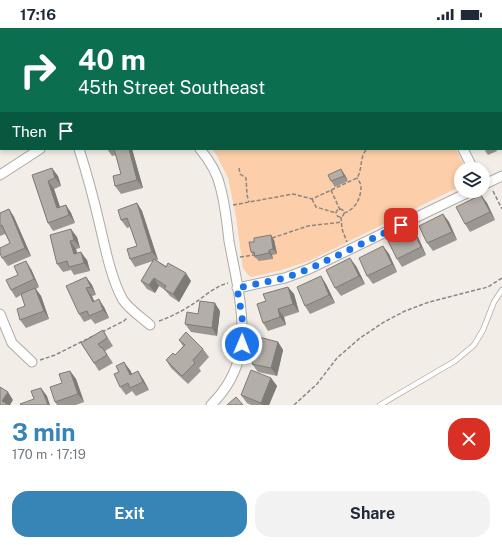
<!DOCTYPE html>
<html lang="en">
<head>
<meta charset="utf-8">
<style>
  :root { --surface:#fff; --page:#f2f2f3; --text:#1f2937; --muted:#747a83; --accent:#3785b7 }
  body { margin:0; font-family:"Public Sans",sans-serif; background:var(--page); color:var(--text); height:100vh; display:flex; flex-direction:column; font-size:15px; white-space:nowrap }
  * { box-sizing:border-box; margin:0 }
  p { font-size:13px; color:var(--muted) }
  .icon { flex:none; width:22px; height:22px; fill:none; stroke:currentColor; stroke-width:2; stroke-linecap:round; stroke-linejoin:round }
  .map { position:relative; height:377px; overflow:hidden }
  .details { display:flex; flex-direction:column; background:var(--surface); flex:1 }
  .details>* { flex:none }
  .guide { position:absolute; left:0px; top:0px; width:502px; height:122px; box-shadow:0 2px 6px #0003; background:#0b6e4f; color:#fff; overflow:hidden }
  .controls { position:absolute; left:454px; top:134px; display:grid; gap:8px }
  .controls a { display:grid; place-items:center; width:36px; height:36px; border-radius:50%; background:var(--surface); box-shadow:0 2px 6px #0003; font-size:20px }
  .pin { position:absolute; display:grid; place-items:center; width:34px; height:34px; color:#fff; margin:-17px; border-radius:8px; box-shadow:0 2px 6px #0006 }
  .me { position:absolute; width:44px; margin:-22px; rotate:1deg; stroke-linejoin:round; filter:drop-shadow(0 0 3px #0008) }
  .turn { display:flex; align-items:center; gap:14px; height:84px; padding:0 12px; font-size:18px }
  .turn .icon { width:52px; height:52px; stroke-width:2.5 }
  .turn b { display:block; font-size:28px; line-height:34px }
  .then { display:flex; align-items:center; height:38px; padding:0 12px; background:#0003; gap:8px; font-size:15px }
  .round { display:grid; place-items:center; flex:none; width:42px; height:42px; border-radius:16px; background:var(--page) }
  .head { display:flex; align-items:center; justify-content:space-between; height:68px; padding:0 12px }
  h1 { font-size:24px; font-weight:700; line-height:30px; color:var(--accent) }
  .action { display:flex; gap:8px; margin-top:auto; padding:8px 12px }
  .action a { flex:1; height:46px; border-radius:16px; background:var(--accent); color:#fff; font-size:16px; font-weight:700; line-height:46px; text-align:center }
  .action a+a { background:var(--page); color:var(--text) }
  .status { display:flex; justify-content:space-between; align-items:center; height:28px; padding:0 20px; background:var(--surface); direction:ltr }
  .status svg { height:11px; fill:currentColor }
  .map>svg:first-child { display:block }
  .green { fill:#fccea9 }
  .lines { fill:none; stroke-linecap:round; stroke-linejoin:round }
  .service-casing { stroke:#b0aaa5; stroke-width:6 }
  .minor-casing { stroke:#b0aaa5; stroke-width:11 }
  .path { stroke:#8a8683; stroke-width:1.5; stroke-dasharray:4 2; stroke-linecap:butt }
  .service { stroke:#fff; stroke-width:4.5 }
  .minor { stroke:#fff; stroke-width:9 }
  .wall { fill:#9b9691 }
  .shaded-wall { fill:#7e7a76 }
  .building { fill:#b4aea9; stroke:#7e7a76 }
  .route { stroke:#1a73e8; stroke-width:7; stroke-dasharray:0 12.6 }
</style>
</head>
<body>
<div class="status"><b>17:16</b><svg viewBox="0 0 49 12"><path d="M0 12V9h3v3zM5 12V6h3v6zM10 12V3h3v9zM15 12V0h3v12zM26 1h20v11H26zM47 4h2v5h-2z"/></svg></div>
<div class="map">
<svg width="502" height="377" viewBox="0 0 502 377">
  <rect width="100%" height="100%" fill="#f3ede8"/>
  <path class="green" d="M230,0H396V1H224Z
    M212,121H456L466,141H461V158L309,233L278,243L252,249L248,247L243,240L236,189L228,150L217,128Z"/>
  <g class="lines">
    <defs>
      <path id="service" d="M380,377L455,333L474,317L483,302L494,274L502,262"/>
      <path id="minor" d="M40,0V1
        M187,0V1
        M404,0V1
        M476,1L478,0
        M79,121C87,146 94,172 100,198C105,220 112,253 123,272C130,282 141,289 150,297
        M200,121C209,132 217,144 220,158C225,175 227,195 229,213C235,245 247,293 240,325C236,345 225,363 211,377
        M463,121L473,141
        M0,147L40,121
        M483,157L502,148
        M237,260L285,250L309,241L471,163
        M0,286L12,315L32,334"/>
    </defs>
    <use href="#service" class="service-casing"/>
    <use href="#minor" class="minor-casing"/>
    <path class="path" d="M122,0V1
      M501,42L502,44
      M239,140L240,146L246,150L247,167L249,174
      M331,162L340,182
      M493,163L502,181
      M312,171L316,179L336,185
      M233,177L293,166L312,171L357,150C363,141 359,129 367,121
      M336 185a4 4 0 1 1 8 0a4 4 0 1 1-8 0Z
      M344,185C355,182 361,170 361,159C361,156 359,153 357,150
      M341,189L342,201L347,214
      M272,210L308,198L342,194
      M240,229L254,227
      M159,293C171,289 182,283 193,276C204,269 215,258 228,255
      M102,304L124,293L127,290
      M40,332L55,327L93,308
      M294,377L317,356L337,330L360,310L384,294L405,283L429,274L488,259L502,250"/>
    <use href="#service" class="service"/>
    <use href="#minor" class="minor"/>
  </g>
  <path class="wall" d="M501,87H502V116H501Z
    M107,121H132L143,160L121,166L115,158L121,146L116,127L112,128Z
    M484,121H496L497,123L488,127Z
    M32,147L58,148L61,158L54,161L60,179L66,177L71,185L75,195L53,203L48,195Z
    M345,147L348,153L335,159L331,153Z
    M481,167L487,175L495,192L470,204L465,196Z
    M137,175L142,183L158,232H156L191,253L179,274L170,268L165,262L159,258L155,265L147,261L141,253L153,233L135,239L130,231L137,218L130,199L127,200L121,192Z
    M9,181L14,189L31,228L8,238L2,230L10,215L5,206L0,208V185Z
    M443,186L449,194L457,212L433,223L427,215Z
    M50,207L77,209L80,220L76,221L77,225L87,232L90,243L74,247L71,242L63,244L57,236Z
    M418,209L426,227L402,239L397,231Z
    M274,212L277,226L272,227L273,231L259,233L256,230H255L251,224Z
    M383,218L389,226L397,244L373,256L367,248Z
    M356,238L365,256L341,268L335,260Z
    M31,241L39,259L36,261L41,268L49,291L26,300L20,292L25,278L21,267L16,270L11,262Z
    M86,249L92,257L96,267L92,268L94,273L104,279L109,290L95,296L91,291L84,294L79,286Z
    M326,256L335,275L310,286L305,278Z
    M288,259L294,266L299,284L284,289L286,297L268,303L263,295L266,273Z
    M220,283L217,308L191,304L185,296L198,286Z
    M103,302L113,318L105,323L113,335L99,343L81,315Z
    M179,312L203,321L209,329L199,340L201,343L188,356L171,340L166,332L175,327L183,318Z
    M278,314L283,322L277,348L258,344L252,336Z
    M130,342L132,346L143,351L149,362L136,368L132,363L126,367L120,359Z
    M70,343L76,351L84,374L76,377H57L55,374L62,355Z
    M271,350L277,358L269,377H251L247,375L241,367Z"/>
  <path class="shaded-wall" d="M0,0H4L3,1H1V15L0,13Z
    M103,0H109V1H103Z
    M1,83V108L0,111V85Z
    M129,121H132L143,160L137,152Z
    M52,140L58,148L61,158L55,150Z
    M341,141L345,147L348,153L344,148Z
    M48,153L54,161L63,188L57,180Z
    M481,167L487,175L495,192L490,184Z
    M137,175L142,183L158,232L152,224Z
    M66,177L71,185L75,195L69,187Z
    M9,181L14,189L31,228L25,220Z
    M443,186L449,194L457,212L452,204Z
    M71,201L77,209L80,220L74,212Z
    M412,201L418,209L426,227L421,219Z
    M271,207L274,212L277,226L273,221Z
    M70,213L76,221L79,234L74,226Z
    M383,218L389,226L397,244L392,236Z
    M269,222L272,227L273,231L269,225Z
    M81,224L87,232L90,243L84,235Z
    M350,230L356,238L365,256L359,248Z
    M26,233L31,241L39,259L34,251Z
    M186,245L191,253L179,274L173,266Z
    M321,248L326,256L335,275L329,267Z
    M86,249L92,257L96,267L91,259Z
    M154,250L159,258L155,265L149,257Z
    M288,259L294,266L299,284L293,276Z
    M35,260L41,268L49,291L44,283Z
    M86,260L92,268L98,282L93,274Z
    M99,271L104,279L109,290L103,282Z
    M215,275L220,283L217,308L212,300Z
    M278,281L284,289L286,297L280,289Z
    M278,314L283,322L277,348L271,340Z
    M124,334L130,342L136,355L130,347Z
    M70,343L76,351L84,374L78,366Z
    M138,343L143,351L149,362L143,354Z
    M271,350L277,358L269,377H262L261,375Z
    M41,360L47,368L50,377H48Z
    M8,364L13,372L10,377H5L2,373Z"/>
  <path class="building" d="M78,0H103V1H78Z
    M128,0H141L142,1H128Z
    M501,11H502V29L501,30Z
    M501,87H502V105L501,106Z
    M114,121H129L137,152L115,158L113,148L121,146Z
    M52,140L55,150L48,153L57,180L66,177L69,187L48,195L32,147Z
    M341,141L344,148L331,153L328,147Z
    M481,167L490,184L465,196L456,179Z
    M137,175L152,224L130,231L127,221L137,218L127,190L121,192L118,182Z
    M9,181L25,220L2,230L0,225V220L10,215L2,197L0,198V185Z
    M443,186L452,204L427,215L419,198Z
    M71,201L74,212L70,213L74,226L81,224L84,235L69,239L67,233L57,236L50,207Z
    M412,201L421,219L397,231L388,213Z
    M271,207L273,221L269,222V225L255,228L254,224H251L249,214H254V210Z
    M383,218L392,236L367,248L359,230Z
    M350,230L359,248L335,260L326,242Z
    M154,231L166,239L168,235L186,245L173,266L164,261L166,258L154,250L149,257L141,253Z
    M26,233L34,251L11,262L6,252L18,247L14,238Z
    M321,248L329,267L305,278L297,259Z
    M86,249L91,259L86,260L93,274L99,271L103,282L89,288L87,283L79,286L66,258Z
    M288,259L293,276L278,281L280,289L263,295L257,276L266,273L263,266Z
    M35,260L44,283L20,292L17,281L25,278L21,266Z
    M200,273L215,275L212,300L185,296L187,284L198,286Z
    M103,302L107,310L98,316L101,320L102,319L107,327L94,335L81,315Z
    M186,304L203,321L193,332L195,335L182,348L166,332L173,325L175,327L185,317L179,312Z
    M259,309L278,314L271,340L252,336Z
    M124,334L130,347L138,343L143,354L130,360L128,355L120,359L114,346L119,344L116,338Z
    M251,342L271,350L261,375L241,367Z
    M70,343L78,366L55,374L50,359L62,355L59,346Z
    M0,359L8,364L2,373L9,377H0Z
    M41,360L48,377H21L20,376L34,371L31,363Z
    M236,369L243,377H227Z"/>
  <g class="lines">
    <path class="route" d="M242,316C245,297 240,278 237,260L285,250L309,241L401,197"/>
  </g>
</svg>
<div class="controls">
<a><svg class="icon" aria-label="layers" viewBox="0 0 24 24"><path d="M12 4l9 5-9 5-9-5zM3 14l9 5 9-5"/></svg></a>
</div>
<div class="pin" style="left:401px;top:197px;background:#d93025"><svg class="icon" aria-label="arrive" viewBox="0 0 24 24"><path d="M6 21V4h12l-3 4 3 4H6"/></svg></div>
<svg class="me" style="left:242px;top:316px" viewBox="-20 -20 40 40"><circle r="17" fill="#1a73e8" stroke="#fff" stroke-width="3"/><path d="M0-11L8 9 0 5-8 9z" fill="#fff"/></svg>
<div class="guide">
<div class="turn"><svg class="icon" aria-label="right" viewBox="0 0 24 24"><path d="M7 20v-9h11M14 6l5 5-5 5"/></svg><div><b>40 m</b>45th Street Southeast</div></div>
<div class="then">Then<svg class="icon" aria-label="arrive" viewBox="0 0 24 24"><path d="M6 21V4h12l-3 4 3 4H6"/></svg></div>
</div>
</div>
<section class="details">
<div class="head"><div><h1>3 min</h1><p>170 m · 17:19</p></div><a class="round" style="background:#d93025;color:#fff"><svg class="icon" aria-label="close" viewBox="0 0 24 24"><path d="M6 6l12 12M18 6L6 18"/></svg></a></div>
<div class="action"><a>Exit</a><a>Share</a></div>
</section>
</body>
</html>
